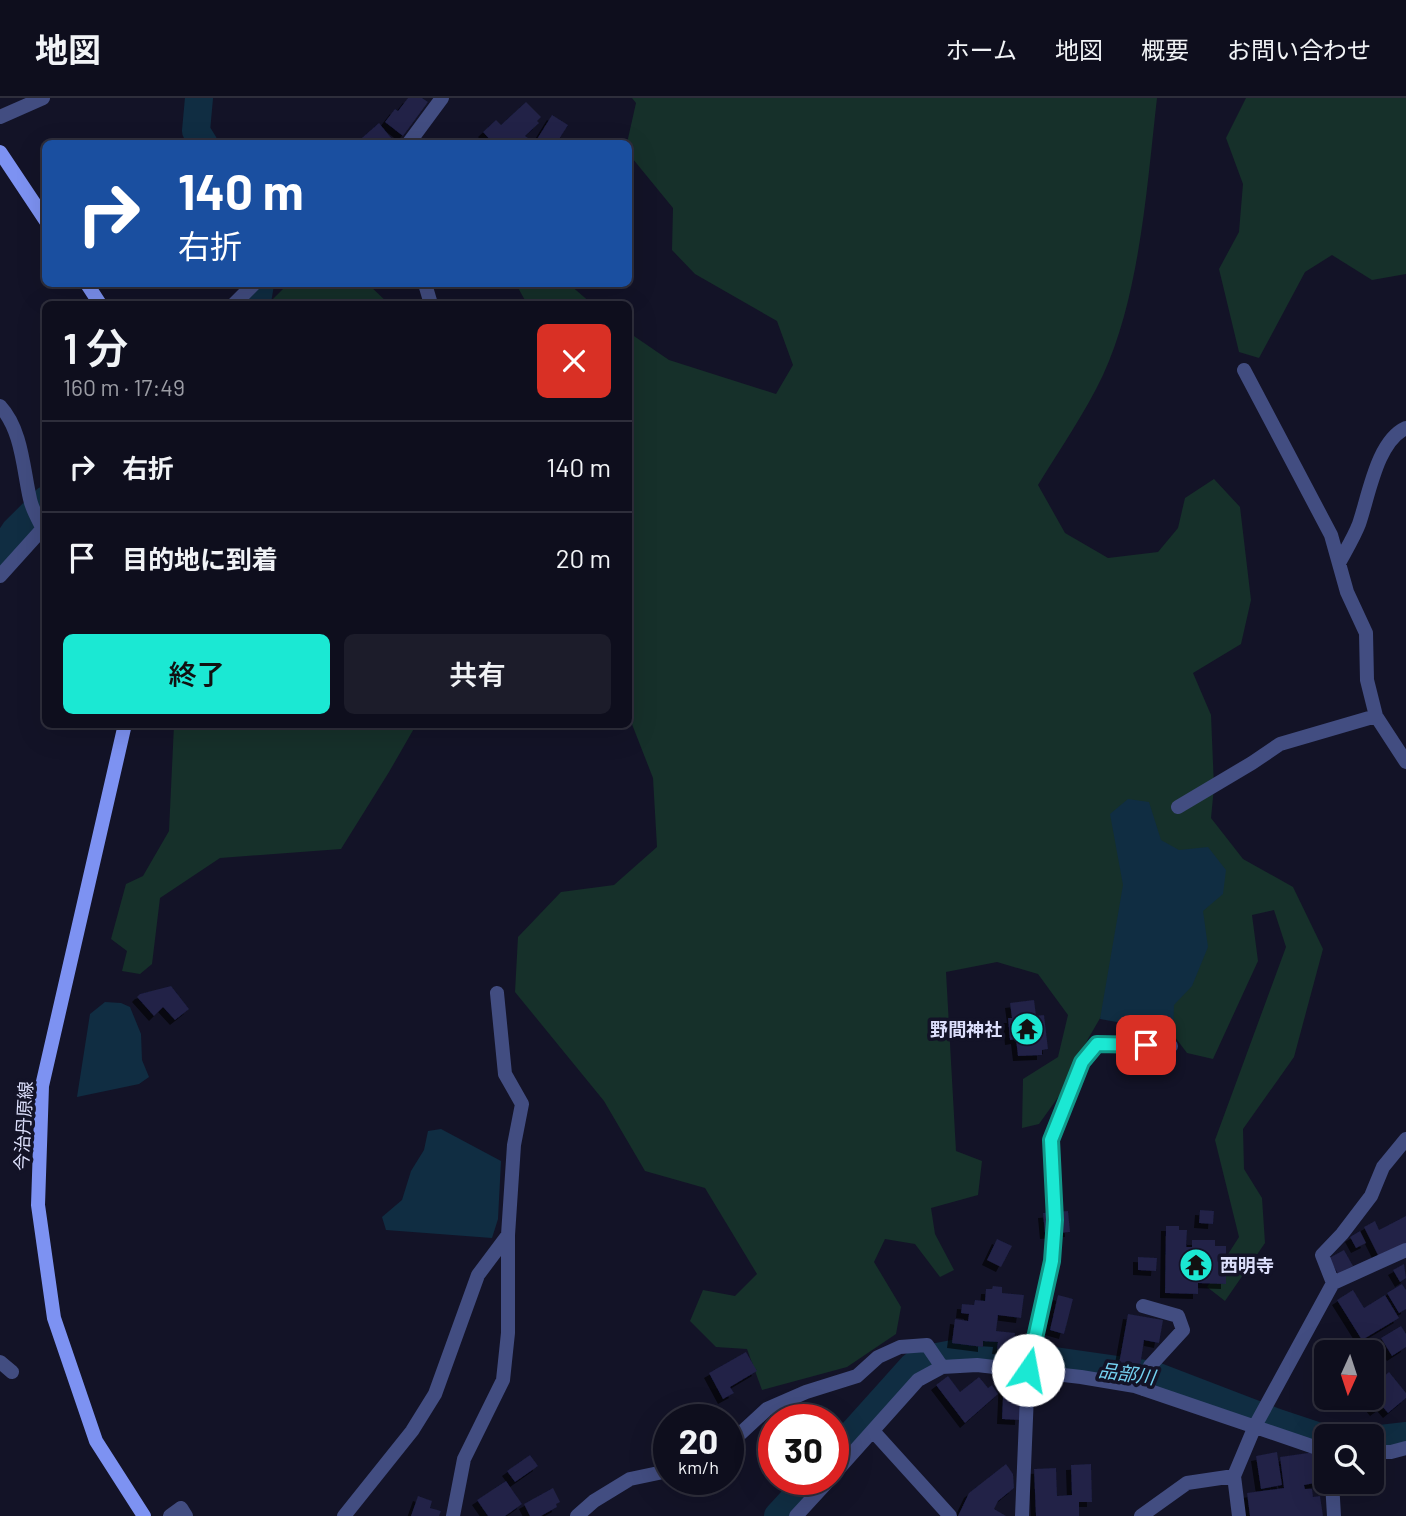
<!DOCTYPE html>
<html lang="ja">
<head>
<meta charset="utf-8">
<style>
  :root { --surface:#0e0e1d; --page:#1c1c2a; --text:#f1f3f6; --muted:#9b9ca4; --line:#2e2e3b; --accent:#1be8d3 }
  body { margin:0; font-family:Barlow,"Noto Sans JP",sans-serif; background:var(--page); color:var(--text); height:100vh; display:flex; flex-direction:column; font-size:26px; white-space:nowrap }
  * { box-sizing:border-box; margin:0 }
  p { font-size:23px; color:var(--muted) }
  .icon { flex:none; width:38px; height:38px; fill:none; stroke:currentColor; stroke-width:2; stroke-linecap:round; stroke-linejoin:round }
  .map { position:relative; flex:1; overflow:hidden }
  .sheet { position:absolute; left:42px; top:203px; width:590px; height:427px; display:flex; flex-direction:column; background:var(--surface); border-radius:10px; box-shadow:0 7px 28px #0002,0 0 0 2px var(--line) }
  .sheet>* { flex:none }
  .top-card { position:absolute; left:42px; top:42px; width:590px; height:147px; border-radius:10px; box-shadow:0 7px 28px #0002,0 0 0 2px var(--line); background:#1a4fa0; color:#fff; overflow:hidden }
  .needle { width:46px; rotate:183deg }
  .fabs { position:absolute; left:1314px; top:1242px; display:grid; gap:14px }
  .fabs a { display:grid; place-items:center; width:70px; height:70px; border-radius:10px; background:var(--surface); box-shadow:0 7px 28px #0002,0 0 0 2px var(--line); font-size:35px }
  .speed { position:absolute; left:653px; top:1306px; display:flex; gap:14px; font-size:35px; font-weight:700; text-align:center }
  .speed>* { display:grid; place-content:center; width:91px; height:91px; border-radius:50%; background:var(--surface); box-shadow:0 7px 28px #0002,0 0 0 2px var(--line); line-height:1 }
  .speed small { font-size:18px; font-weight:400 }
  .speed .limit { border:10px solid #d22; background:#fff; color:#111 }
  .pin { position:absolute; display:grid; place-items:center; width:60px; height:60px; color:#fff; margin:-30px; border-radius:14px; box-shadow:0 4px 10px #0006 }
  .me { position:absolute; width:77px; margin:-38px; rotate:12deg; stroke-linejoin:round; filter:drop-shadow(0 0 5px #0008) }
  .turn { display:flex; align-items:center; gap:24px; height:147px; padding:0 21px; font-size:32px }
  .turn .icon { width:91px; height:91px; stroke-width:2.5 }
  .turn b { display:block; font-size:49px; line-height:60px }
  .round { display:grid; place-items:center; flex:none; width:74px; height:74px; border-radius:10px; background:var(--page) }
  .summary { display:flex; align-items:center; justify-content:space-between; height:119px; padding:0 21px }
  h1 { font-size:42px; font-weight:600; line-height:52px }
  .cta { display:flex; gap:14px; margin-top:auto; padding:14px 21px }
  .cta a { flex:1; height:80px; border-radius:10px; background:var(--accent); color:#111; font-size:28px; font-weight:600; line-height:80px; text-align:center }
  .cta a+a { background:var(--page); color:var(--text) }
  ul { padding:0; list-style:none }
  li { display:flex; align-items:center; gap:21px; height:91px; padding:0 21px; border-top:2px solid var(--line) }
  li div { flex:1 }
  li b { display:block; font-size:26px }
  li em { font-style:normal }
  header { display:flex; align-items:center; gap:42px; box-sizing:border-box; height:98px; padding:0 35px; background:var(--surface); border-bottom:2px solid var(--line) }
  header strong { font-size:33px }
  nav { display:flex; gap:38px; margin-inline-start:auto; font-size:24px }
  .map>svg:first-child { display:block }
  .green { fill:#16302a }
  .water { fill:#102d42 }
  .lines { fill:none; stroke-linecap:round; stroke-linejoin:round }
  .river { stroke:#102d42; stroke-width:28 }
  .building { fill:#202146; filter:url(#shadow) }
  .minor { stroke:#424d81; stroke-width:14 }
  .secondary { stroke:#7d92f2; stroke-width:14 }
  .route-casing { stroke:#129789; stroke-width:18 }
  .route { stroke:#1be8d3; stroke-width:12 }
  .labels { text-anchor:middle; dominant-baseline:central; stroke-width:7; stroke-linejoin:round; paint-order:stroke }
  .poi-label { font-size:18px; font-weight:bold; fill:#dcdffb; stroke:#131327; text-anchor:end }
  .street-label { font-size:18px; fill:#dcdffb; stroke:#131327 }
  .water-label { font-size:19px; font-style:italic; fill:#74d1f1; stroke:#131327 }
</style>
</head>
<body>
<header>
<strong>地図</strong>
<nav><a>ホーム</a><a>地図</a><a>概要</a><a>お問い合わせ</a></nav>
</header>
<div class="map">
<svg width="1406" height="1418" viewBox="0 0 1406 1418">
  <defs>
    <filter id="shadow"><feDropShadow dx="-5" dy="5" stdDeviation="0" flood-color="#0009"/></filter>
  </defs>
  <rect width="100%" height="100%" fill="#131327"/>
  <path class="green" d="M632,0H1157C1147,87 1140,197 1103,277C1085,315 1060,351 1038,387L1065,435L1108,460L1158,454L1178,430L1185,400L1214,381L1240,409L1251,502L1241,546L1193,575L1211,617L1214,689L1211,720L1243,761L1293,789L1323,851L1294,959L1243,1031L1244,1071L1262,1100L1265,1145L1225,1203L1207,1189L1239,1139L1215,1042L1286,849L1274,812L1252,817L1258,863L1213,961L1187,955L1159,918L1121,884L1088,941L1064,991L1039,1026L1022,1030L1023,981L1058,959L1068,917L1038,876L997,864L946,874L956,1053L982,1063L978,1097L931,1110L935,1136L954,1172L940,1179L915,1146L885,1141L874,1164L901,1209L896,1236L847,1269L762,1292L747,1251L716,1249L690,1223L703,1192L735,1198L757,1176L705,1090L645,1073L604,1003L515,894L518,839L561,794L614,787L657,749L653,680L628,616V234L669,262L776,296L793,267L777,223L695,176L672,152L673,110L628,55L627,45L636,5Z
    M1246,0H1406V176L1372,182L1332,157L1305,174L1259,260L1239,254L1219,171L1239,134L1243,86L1226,40Z
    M288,186H368L389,206H268Z
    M516,186H569L592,206H527Z
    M174,627H416L389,674L341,751L220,760L160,800L152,866L140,876L122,873L127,853L111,841L126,786L143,778L169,733Z"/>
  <path class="water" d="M1128,701L1149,704L1161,742L1179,752L1208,749L1226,772L1223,796L1203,813L1208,849L1192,888L1174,907L1173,934L1100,921L1123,787L1110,716Z
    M105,904L121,905L130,909L141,936L142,962L149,979L139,986L77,999L90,916Z
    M441,1031L501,1063L498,1121L492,1140L386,1132L382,1119L402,1102L411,1073L424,1052L428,1033Z"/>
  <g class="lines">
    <path class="river" d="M199,0L196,33L204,46
      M249,206L258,198L260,186
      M0,456L15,433L46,402
      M1372,1342L1406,1338
      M833,1357L912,1269L921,1262L958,1255L1041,1261L1153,1277L1275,1324L1326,1341
      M778,1418L812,1381"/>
  </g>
  <path class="building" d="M408,0H422L428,4L403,38L385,24L395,11L398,13Z
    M526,4L541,19L537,23L539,25L525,38L528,40L522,46H494L483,34L496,22L501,27Z
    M552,17L568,27L556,46H534Z
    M379,25L396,46H355Z
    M171,888L189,911L175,922L163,909L154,918L137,899L140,896Z
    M1034,902L1036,918L1044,917L1048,951L1042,952V957L1018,958L1016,941L1010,942L1008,920H1012L1010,905Z
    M1200,1112L1214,1113L1213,1126L1199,1125Z
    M1068,1113L1070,1134L1045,1136L1043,1115Z
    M1406,1118V1146L1379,1159L1364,1129L1375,1123L1379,1132Z
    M1166,1128H1179V1132H1187L1186,1149H1192V1142H1215V1148H1226V1186L1198,1185V1196L1165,1195Z
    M1360,1133L1366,1145L1356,1150L1350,1139Z
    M997,1141L1012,1148L1001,1169L987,1162Z
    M1344,1152L1353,1168L1338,1176L1329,1160Z
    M1138,1159L1157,1160L1156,1173L1138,1172Z
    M1404,1166L1406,1180L1400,1184L1393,1172Z
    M1402,1186L1406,1192V1211L1399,1215L1387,1195Z
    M993,1188L1002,1189V1195L1024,1197L1021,1220L998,1217L996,1233L1015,1235L1013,1253L997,1251L998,1244L983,1243V1249L952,1245L955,1221L968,1223L969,1216L961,1215L962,1206L974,1207L975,1202L985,1203L986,1191H992Z
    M1353,1192L1364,1210L1385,1197L1399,1220L1362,1242L1337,1202Z
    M1058,1197L1073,1201L1064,1236L1050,1232Z
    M1128,1216L1163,1222L1159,1245L1144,1242L1140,1269L1119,1266Z
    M1401,1228L1406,1236V1249L1392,1258L1381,1240Z
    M746,1254L757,1273L730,1289L734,1295L723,1301L709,1275Z
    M1389,1274L1406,1295V1300L1388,1315L1382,1308L1375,1313L1367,1303L1363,1305L1359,1300H1372V1283L1375,1286Z
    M1004,1277L1022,1278L1020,1322L1002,1321Z
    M948,1278L960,1294L979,1279L988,1290L992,1287L998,1296L965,1325L936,1287Z
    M1277,1354L1282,1387L1261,1391L1256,1358Z
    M1315,1354L1320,1384L1304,1387L1305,1391H1312L1313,1399L1320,1398L1323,1418H1250L1247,1395L1284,1390L1280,1359Z
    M530,1357L538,1368L515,1384L507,1373Z
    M1006,1366L1013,1376L1014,1390L998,1403L994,1411L1006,1418H958L969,1395Z
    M1091,1366L1092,1404H1079V1418H1036L1034,1371L1056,1370L1057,1398L1072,1397L1071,1367Z
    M506,1383L522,1406L505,1418H488L477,1402Z
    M553,1390L560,1404L556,1406L557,1409L541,1418H530L524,1406Z
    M418,1398L432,1403L430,1410L441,1413L439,1418H411Z"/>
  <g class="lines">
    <path class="minor" d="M0,19L43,0
      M408,46L442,0
      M425,186L431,206
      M234,206L254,186
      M1244,272L1331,437L1347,494L1366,535L1367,582L1376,618L1406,664
      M0,308C22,332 23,370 30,401C32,411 38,421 43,431
      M1339,465C1346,452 1354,439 1359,426C1369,397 1377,343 1406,330
      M0,478L46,427
      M1178,709L1252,665L1280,646L1376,618
      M1333,1185L1322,1157L1342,1136L1371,1098L1383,1069L1406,1041
      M1143,1208L1178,1218L1183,1232L1150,1268L1143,1291
      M0,1264L12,1274
      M873,1333L950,1418
      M728,1347L767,1311L806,1294L857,1278L878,1259L900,1249L927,1247L942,1269
      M1372,1354H1391L1406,1350
      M833,1377L918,1282L942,1269L977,1267L1081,1279L1135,1288L1326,1353
      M1332,1384L1334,1418
      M170,1418L181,1410L186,1418
      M344,1418L412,1333L435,1296L478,1177L508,1137L514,1047L522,1006L505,976L497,895
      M453,1418L464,1361L503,1282L508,1235V1137
      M577,1418L594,1403L630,1381L668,1373
      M796,1418L830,1381
      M1022,1418L1028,1272L1052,1163L1055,1121L1051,1042L1082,964L1097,946L1171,948
      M1141,1418L1187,1385L1234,1378
      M1239,1418L1234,1378L1255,1328L1333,1185L1406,1152"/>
    <path class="secondary" d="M0,54L46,123
      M87,186L100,206
      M125,626L42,988L38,1107L54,1220L96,1343L144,1418"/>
  </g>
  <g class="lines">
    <defs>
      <path id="route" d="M1028,1272L1052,1163L1055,1122L1051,1042L1082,964L1097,946L1146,947"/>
    </defs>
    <use href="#route" class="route-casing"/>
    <use href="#route" class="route"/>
  </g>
  <defs>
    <symbol id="temple-disc" viewBox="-11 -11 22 22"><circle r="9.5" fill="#1be8d3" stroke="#131327"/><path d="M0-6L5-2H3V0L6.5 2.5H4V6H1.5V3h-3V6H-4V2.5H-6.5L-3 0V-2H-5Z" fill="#111"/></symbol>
  </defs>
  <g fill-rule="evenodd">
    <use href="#temple-disc" x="1008" y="912" width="38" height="38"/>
    <use href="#temple-disc" x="1177" y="1148" width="38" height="38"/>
  </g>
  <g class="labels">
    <g class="poi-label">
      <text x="1002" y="931">野間神社</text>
      <text x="1220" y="1167" text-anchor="start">西明寺</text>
    </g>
    <g class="street-label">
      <text transform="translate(23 1028) rotate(-87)">今治丹原線</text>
    </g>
    <g class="water-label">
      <text transform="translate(1127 1275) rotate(8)">品部川</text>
    </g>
  </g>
</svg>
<div class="fabs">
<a><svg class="needle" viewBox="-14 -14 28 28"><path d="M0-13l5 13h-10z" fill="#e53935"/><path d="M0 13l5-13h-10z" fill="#9b9ca4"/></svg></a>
<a><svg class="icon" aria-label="search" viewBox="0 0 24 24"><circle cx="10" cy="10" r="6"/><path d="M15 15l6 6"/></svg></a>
</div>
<div class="speed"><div>20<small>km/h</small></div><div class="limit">30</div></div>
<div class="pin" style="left:1146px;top:947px;background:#d93025"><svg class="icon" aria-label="arrive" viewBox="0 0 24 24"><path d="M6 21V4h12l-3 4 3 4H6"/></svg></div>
<svg class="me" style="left:1028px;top:1272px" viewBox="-20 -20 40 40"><circle r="19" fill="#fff"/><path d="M0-13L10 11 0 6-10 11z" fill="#1be8d3"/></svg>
<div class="top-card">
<div class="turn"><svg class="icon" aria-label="right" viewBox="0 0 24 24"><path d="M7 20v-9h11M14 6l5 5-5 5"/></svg><div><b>140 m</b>右折</div></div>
</div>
<section class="sheet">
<div class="summary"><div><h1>1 分</h1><p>160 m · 17:49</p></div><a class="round" style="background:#d93025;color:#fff"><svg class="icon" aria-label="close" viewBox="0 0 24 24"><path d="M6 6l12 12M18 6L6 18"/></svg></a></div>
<ul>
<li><svg class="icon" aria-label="right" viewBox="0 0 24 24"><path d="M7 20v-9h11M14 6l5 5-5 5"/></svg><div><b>右折</b></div><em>140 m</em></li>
<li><svg class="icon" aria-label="arrive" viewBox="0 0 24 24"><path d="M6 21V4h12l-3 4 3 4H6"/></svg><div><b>目的地に到着</b></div><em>20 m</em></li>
</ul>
<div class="cta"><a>終了</a><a>共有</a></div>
</section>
</div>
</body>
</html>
